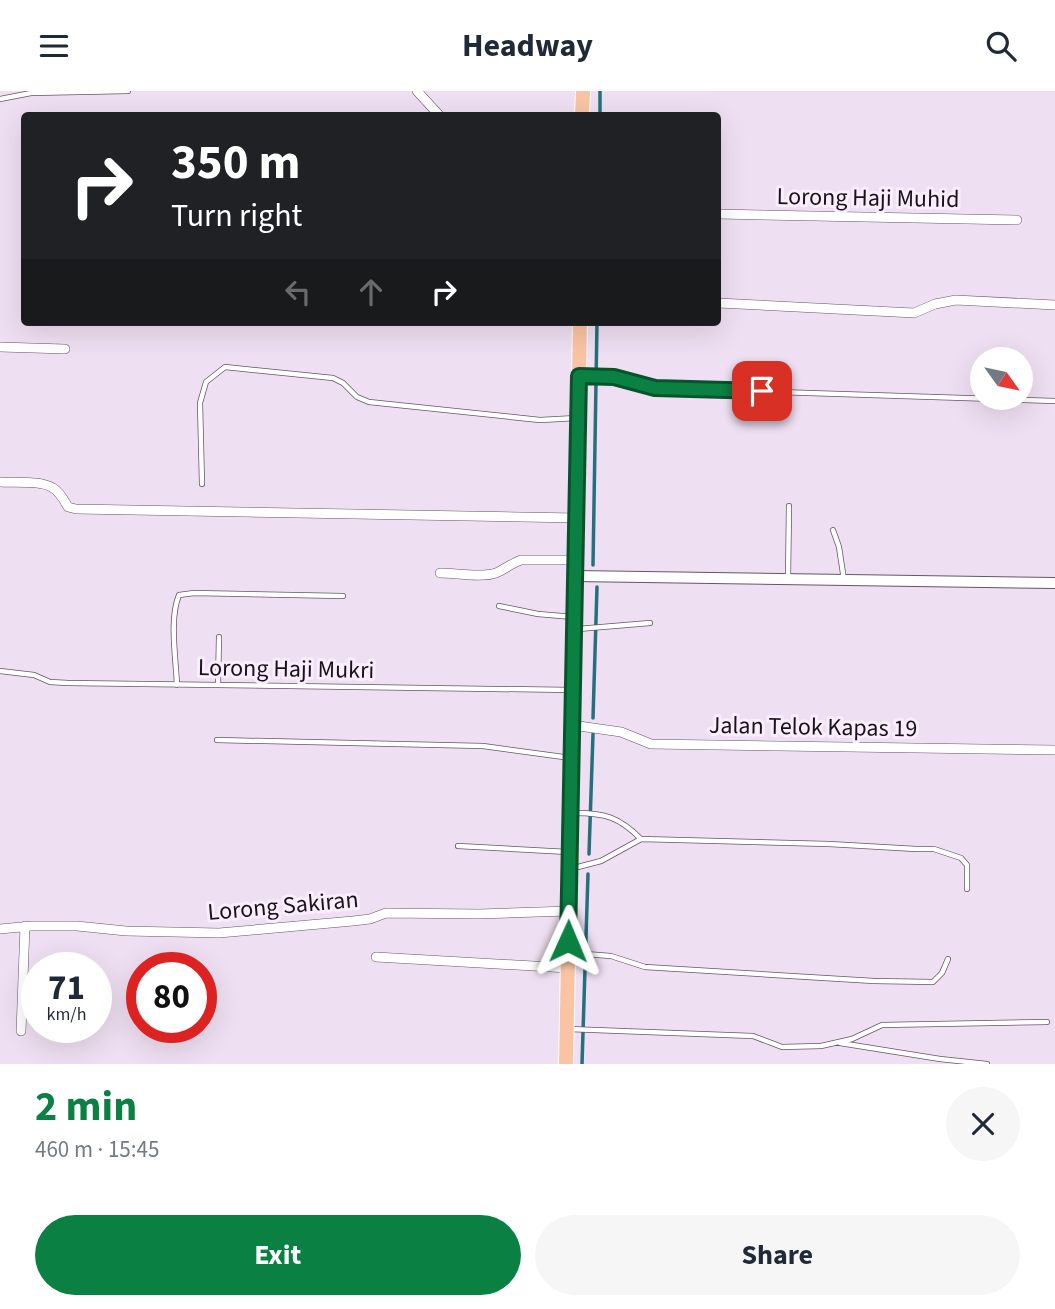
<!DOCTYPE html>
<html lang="en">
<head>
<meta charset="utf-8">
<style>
  :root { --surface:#fff; --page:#f6f6f7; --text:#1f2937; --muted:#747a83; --accent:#0b8043 }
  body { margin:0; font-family:"Source Sans 3",sans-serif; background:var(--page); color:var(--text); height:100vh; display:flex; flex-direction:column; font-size:26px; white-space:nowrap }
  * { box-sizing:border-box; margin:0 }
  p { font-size:23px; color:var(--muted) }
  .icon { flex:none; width:38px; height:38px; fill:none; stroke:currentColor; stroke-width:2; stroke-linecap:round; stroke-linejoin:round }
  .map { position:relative; height:973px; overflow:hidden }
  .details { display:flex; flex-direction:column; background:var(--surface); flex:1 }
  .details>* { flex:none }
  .hud { position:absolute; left:21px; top:21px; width:700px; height:214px; border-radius:7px; box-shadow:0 7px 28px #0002; background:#202124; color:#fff; overflow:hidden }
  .needle { width:46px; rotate:123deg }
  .fabs { position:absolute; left:970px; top:256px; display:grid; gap:14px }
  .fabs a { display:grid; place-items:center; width:63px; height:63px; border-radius:50%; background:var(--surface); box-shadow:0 7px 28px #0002; font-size:35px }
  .speed { position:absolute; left:21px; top:861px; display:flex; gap:14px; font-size:35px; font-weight:700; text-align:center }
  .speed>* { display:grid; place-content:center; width:91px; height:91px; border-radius:50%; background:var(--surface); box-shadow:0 7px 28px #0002; line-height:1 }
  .speed small { font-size:18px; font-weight:400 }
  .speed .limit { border:10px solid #d22; background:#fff; color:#111 }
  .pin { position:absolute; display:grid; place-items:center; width:60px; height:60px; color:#fff; margin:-30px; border-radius:14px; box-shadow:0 4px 10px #0006 }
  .me { position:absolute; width:77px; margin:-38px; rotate:1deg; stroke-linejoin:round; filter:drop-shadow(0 0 5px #0008) }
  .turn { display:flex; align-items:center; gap:24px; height:147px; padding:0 35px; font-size:32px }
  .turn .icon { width:91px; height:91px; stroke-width:2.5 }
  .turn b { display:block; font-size:49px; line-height:60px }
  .lanes { display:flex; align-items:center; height:66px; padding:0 35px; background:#0003; justify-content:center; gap:35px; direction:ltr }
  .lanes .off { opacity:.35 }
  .round { display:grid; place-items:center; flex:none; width:74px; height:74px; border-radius:37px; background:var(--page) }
  .summary { display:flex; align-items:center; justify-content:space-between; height:119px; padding:0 35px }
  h1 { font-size:42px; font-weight:700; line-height:52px; color:var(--accent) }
  .cta { display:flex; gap:14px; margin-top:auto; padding:14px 35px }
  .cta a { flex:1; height:80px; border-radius:42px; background:var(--accent); color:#fff; font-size:28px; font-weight:700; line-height:80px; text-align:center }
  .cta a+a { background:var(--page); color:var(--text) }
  header { display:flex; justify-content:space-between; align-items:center; height:91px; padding:0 35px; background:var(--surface); font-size:32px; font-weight:700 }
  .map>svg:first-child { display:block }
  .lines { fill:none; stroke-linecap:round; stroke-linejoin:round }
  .stream { stroke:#25707c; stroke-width:3.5 }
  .service-casing { stroke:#645667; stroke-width:6 }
  .minor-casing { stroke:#645667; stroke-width:10 }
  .tertiary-casing { stroke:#645667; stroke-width:12 }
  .trunk-casing { stroke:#fff; stroke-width:16 }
  .service { stroke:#fff; stroke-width:4.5 }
  .minor { stroke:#fff; stroke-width:9 }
  .tertiary { stroke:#fff; stroke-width:10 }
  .trunk { stroke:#fac4a4; stroke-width:14 }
  .route-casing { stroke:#07532c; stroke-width:18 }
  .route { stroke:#0b8043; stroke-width:12 }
  .labels { text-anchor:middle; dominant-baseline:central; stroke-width:6; stroke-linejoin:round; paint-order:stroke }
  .street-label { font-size:24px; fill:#181319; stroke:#faedfd }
</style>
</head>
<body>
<header><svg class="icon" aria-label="menu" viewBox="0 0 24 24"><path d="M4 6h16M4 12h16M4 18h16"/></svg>Headway<svg class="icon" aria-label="search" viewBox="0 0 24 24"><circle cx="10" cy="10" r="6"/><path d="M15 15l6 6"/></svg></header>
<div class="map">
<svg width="1055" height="973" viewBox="0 0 1055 973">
  <rect width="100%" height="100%" fill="#efdff2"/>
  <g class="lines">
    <path class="stream" d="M600,24V0
      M593,474L597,231
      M593,627L597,496
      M589,763L593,643
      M582,973L588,783"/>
    <defs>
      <path id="service" d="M0,8L31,2L128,0
        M583,285L614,286L655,297L1055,310
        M202,393L200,312L206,291L225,276L333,287L343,292L357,306L369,311L540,329L577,327
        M833,439L839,456L844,489
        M788,488L789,415
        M499,515L538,523L573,526
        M578,538L650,532
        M0,580L34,584L50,591L68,592L572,599
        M177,594C176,568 169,528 179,504L194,502L343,505
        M218,594L219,546
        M217,649L483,655L571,667
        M575,722C605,722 619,726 641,748L829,753L916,758H934L961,767L967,774V798
        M458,755L568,761
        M574,777L601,770L641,748
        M572,862L611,865L645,876L874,890L933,891L942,882L948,868
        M568,938L753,945L782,956L821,955L852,948L882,934L1047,931
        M840,952L940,968L987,973"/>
      <path id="minor" d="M417,0L439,24
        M718,123L1017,129
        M718,212L914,222L935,213L956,209L1055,214
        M0,256L65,258
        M0,391C14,392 41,389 53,397C60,401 64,409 68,416L76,418L576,427
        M440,482C456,482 482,487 496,482C505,478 512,472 521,469H575
        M572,634L621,641L651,653L1055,659
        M0,838L31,835H77L126,840L219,842L353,830L370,828L386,822L479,823L569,820
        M376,866L568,877
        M21,940L25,835"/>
      <path id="tertiary" d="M575,485L1055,492"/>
      <path id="trunk" d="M582,24L583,0
        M566,973L580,231"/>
    </defs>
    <use href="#service" class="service-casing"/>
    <use href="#minor" class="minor-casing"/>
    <use href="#tertiary" class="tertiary-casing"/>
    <use href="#trunk" class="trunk-casing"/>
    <use href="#service" class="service"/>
    <use href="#minor" class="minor"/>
    <use href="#tertiary" class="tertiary"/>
    <use href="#trunk" class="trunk"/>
  </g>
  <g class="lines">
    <defs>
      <path id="route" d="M568,850L579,285L614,286L655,297L762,300"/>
    </defs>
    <use href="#route" class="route-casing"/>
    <use href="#route" class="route"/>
  </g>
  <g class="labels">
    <g class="street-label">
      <text transform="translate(868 107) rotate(1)">Lorong Haji Muhid</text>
      <text transform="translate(286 578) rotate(1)">Lorong Haji Mukri</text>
      <text transform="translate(813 636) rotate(1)">Jalan Telok Kapas 19</text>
      <text transform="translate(283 815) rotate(-5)">Lorong Sakiran</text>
    </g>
  </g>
</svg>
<div class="fabs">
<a><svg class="needle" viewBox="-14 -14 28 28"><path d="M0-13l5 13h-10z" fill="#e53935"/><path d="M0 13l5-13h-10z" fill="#747a83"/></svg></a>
</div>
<div class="speed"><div>71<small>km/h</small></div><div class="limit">80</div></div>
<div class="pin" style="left:762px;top:300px;background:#d93025"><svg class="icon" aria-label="arrive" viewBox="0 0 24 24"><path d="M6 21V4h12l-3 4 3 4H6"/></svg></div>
<svg class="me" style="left:568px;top:850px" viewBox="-20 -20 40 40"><path d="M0-17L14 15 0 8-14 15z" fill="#0b8043" stroke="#fff" stroke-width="4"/></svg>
<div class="hud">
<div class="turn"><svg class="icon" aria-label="right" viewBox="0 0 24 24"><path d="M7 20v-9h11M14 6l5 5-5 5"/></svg><div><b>350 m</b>Turn right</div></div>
<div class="lanes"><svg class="icon off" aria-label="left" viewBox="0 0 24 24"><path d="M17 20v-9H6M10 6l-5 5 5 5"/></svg><svg class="icon off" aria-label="ahead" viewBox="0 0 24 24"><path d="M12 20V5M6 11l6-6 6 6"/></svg><svg class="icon" aria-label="right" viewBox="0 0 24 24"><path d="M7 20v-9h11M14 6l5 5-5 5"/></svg></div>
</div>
</div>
<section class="details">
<div class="summary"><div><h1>2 min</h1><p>460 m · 15:45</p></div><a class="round"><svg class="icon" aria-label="close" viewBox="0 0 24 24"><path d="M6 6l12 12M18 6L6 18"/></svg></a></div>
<div class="cta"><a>Exit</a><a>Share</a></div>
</section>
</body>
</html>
